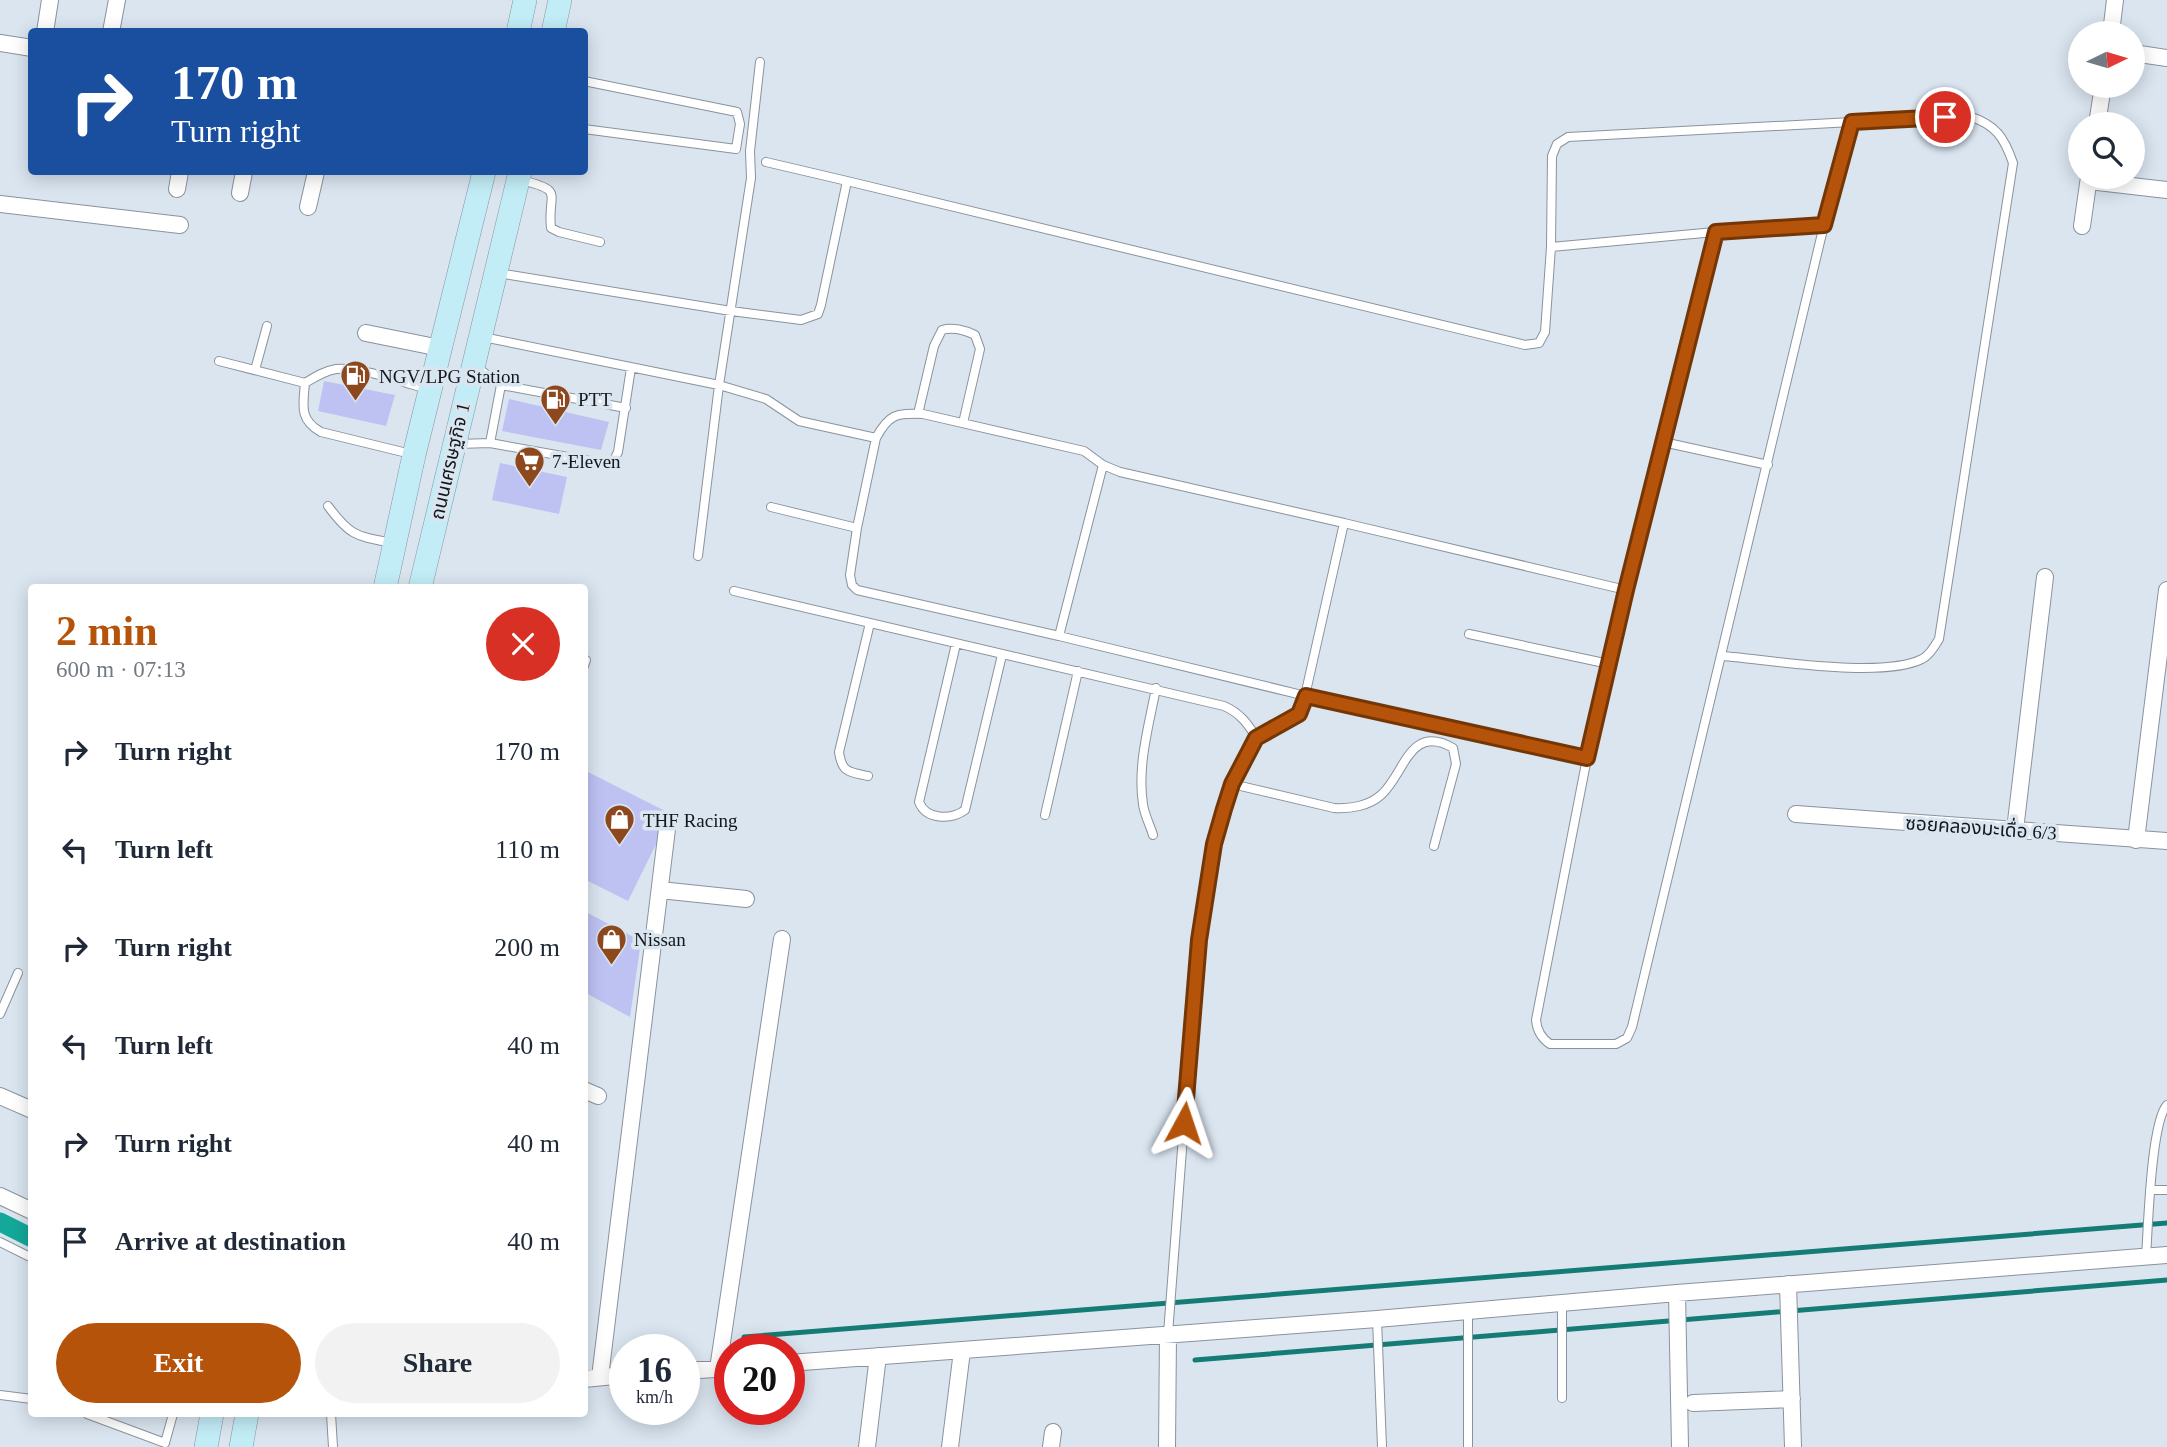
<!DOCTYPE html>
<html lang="en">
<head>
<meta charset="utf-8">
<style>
  :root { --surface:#fff; --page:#f2f2f3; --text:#1f2937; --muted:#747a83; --accent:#b45309 }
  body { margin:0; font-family:"Times New Roman","Noto Sans Thai",serif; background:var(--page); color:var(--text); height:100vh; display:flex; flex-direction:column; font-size:26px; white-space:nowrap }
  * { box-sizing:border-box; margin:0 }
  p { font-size:23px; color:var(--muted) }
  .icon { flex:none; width:38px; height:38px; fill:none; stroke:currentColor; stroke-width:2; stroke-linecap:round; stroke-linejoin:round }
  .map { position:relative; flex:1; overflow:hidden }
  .panel { position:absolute; left:28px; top:584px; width:560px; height:833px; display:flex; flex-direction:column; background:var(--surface); border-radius:7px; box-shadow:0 4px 18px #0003 }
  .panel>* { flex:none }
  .hud { position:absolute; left:28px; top:28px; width:560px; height:147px; border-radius:7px; box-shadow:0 4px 18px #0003; background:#1a4fa0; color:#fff; overflow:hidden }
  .needle { width:46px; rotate:85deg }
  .buttons { position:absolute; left:2068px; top:21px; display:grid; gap:14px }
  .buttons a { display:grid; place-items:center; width:77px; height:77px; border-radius:50%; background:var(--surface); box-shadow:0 4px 18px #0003; font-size:35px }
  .speed { position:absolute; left:609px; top:1334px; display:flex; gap:14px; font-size:35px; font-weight:700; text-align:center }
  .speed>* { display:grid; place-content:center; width:91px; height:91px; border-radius:50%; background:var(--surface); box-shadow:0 4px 18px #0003; line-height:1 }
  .speed small { font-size:18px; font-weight:400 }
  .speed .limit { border:10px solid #d22; background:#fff; color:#111 }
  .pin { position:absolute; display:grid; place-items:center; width:60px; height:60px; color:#fff; margin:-30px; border:4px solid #fff; border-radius:50%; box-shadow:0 2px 7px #0007 }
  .me { position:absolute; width:77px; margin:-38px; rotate:5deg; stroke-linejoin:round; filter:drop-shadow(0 0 5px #0008) }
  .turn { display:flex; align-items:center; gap:24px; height:147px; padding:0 28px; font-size:32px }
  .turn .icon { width:91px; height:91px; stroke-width:2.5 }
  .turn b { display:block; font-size:49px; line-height:60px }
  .round { display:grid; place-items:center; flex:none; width:74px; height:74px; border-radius:37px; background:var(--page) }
  .summary { display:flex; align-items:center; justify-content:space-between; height:119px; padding:0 28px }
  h1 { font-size:42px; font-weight:600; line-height:52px; color:var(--accent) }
  .button { display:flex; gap:14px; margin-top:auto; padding:14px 28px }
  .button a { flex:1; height:80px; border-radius:42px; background:var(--accent); color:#fff; font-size:28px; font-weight:600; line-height:80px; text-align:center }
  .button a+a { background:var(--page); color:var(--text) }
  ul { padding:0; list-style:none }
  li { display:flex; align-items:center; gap:21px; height:98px; padding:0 28px }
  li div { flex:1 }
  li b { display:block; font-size:26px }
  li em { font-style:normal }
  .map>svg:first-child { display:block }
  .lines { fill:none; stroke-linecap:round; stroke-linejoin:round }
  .stream { stroke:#147c74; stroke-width:5 }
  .canal { stroke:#14a89a; stroke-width:19 }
  .building { fill:#bec2f3 }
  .service-casing { stroke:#89939d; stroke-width:10 }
  .minor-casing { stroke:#89939d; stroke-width:18 }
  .secondary-casing { stroke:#89939d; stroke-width:24 }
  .service { stroke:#fff; stroke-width:8 }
  .minor { stroke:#fff; stroke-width:16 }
  .secondary { stroke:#c2edf6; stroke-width:23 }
  .route-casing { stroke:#753606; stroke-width:18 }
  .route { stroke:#b45309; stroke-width:12 }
  .labels { text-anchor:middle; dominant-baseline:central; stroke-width:7; stroke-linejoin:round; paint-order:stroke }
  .poi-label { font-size:19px; fill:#13171b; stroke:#dae5f0; text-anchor:start }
  .street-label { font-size:19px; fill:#13171b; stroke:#dae5f0 }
</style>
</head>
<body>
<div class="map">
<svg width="2167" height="1447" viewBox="0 0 2167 1447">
  <rect width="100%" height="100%" fill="#dae5f0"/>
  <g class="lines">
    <path class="stream" d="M744,1337L2167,1223
      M1195,1360L2167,1280"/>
    <path class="canal" d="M0,1222L32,1238"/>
  </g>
  <path class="building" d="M324,381L395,395L386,426L318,411Z
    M509,399L609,422L601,450L502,431Z
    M500,463L567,477L559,514L492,500Z
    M584,770L671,814L628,901L584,879Z
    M584,911L641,941L630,1017L584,992Z"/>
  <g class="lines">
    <defs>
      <path id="service" d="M584,81L737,112L740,124L736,149L584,129
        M766,162L847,181
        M521,180C566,191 547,193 551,228L559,232L600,242
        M1551,247L1552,156L1557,144L1568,137L1852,122
        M498,273L731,311L801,320L818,314L821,305L847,181L1525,345L1539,343L1545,332L1551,247L1715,232
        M483,337L719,385L751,178L750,151L760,62
        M219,361L305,383
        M255,370L267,326
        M501,385L626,408
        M918,414L934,346L942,330C952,327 965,330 975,335L980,349L963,423
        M876,438C889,414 896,413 923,414L1084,451L1103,465L1120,472L1344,523
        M1663,442L1768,465
        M490,443L607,464L614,460L618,452L631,368
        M458,444L490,443L501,385L475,366
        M411,454L321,432C299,420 303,405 305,383C315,377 324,371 336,369C359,366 406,383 430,390
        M1103,465L1059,636L1306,696L1587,758
        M328,506C350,536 356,536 392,543
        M771,507L857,528
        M698,556L719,385L766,399L799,421L876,438L857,528L850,575L852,585L857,590L1059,636
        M1626,590L1587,758L1536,1020C1537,1031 1541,1038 1550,1044H1616L1627,1038L1632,1027L1824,225
        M734,591L1224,706C1240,713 1247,723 1257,738
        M1469,634L1609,664
        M956,644L919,802C926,820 951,820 965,810L1002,655
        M584,666L586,660
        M868,776C849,772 842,773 839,752L870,623
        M1232,784L1334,808C1350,809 1369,806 1381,795C1405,774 1409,723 1453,748L1456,764L1434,846
        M1045,815L1078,671
        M1153,835C1150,825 1144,814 1143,804C1137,766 1149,725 1156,688
        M0,1014L18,973
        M2150,1190H2167
        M0,1242L32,1258
        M2146,1257C2148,1229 2151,1122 2167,1105
        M1562,1304V1398
        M1468,1312V1447
        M1377,1319L1382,1447
        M1168,1334L1196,965L1204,898L1214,844L1232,784L1257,738L1299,714L1302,709L1344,523L1626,590L1715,232L1824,225L1852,122L1969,116C1996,125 2004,137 2013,163L1939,639C1935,646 1929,656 1922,659C1882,679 1771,660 1723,656
        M0,1395L32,1399
        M87,1414L165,1443L173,1414
        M331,1414L333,1447"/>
      <path id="minor" d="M45,32L50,0
        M111,32L117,0
        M2111,33L2115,0
        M0,43L32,48
        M2133,53L2167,58
        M2097,124L2103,86
        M2089,181L2167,190
        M177,189L180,172
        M240,193L244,172
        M0,204L180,225
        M308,207L316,172
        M2082,226L2089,177
        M366,333L440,348
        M1796,814L2167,841
        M2015,830L2045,577
        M2136,840L2167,590
        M660,890L746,899
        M584,1090L598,1096
        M0,1096L32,1110
        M0,1196L32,1211
        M1788,1284L1793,1447
        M1677,1293L1680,1447
        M789,1363L1377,1319L1677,1293L2167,1255
        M718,1369L782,939
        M684,1371L730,1368
        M600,1377L667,829
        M584,1379L625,1375
        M1693,1403L1792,1399
        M867,1447L878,1356
        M950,1447L962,1351
        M1051,1447L1053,1432
        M1167,1447L1168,1334"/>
      <path id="secondary" d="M518,32L525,0
        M553,32L560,0
        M385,588L414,455L484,172
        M420,588L520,172
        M206,1447L212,1414
        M241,1447L247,1414"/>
    </defs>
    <use href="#service" class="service-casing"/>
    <use href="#minor" class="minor-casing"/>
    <use href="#secondary" class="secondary-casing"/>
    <use href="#service" class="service"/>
    <use href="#minor" class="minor"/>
    <use href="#secondary" class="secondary"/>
  </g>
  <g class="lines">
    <defs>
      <path id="route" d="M1184,1123L1199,940L1214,844L1224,809L1232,784L1256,738L1299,714L1306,696L1587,758L1626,590L1716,232L1824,225L1852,122L1945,117"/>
    </defs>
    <use href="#route" class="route-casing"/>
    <use href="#route" class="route"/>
  </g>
  <defs>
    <symbol id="fuel-pin" viewBox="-11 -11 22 30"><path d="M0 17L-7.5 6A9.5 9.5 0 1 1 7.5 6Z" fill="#8d481e" stroke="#dae5f0"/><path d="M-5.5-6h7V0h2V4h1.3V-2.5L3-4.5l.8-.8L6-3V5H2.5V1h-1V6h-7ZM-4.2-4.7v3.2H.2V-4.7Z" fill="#fff"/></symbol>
    <symbol id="supermarket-pin" viewBox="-11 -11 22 30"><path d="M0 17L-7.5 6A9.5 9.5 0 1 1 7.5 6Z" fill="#8d481e" stroke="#dae5f0"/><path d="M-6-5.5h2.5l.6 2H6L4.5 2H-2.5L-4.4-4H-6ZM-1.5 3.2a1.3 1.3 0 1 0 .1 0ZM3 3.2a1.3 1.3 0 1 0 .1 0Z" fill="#fff"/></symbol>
    <symbol id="shop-pin" viewBox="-11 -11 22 30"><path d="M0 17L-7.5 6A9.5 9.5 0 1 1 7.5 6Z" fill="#8d481e" stroke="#dae5f0"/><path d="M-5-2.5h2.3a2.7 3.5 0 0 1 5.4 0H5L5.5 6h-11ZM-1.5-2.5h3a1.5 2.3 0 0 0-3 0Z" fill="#fff"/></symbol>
  </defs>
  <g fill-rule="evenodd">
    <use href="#fuel-pin" x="338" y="358" width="35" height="47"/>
    <use href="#fuel-pin" x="538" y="382" width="35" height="47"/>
    <use href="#supermarket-pin" x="512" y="444" width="35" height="47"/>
    <use href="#shop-pin" x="602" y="802" width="35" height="47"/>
    <use href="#shop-pin" x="594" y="922" width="35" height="47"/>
  </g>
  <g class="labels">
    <g class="poi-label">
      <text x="379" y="376">NGV/LPG Station</text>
      <text x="578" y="399">PTT</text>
      <text x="552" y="461">7-Eleven</text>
      <text x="643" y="820">THF Racing</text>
      <text x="634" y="939">Nissan</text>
    </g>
    <g class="street-label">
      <text transform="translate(450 461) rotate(-77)">ถนนเศรษฐกิจ 1</text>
      <text transform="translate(1981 828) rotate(4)">ซอยคลองมะเดื่อ 6/3</text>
    </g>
  </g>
</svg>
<div class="buttons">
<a><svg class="needle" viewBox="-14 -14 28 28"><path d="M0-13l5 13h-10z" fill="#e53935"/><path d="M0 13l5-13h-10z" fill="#747a83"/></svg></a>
<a><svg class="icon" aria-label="search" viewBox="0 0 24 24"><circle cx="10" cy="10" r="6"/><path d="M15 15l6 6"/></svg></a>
</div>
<div class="speed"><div>16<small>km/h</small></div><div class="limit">20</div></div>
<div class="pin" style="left:1945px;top:117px;background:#d93025"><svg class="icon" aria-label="arrive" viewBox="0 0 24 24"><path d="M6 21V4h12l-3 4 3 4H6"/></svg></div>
<svg class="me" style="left:1184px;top:1123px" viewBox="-20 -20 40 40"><path d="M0-17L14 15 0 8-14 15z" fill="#b45309" stroke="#fff" stroke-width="4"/></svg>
<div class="hud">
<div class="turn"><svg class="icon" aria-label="right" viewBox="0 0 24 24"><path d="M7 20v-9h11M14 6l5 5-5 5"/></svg><div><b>170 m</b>Turn right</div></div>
</div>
<section class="panel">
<div class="summary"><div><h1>2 min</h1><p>600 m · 07:13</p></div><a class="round" style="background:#d93025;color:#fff"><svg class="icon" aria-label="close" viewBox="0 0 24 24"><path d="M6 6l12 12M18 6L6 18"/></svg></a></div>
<ul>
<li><svg class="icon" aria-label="right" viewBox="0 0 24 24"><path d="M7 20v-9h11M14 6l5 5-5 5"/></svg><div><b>Turn right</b></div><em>170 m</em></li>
<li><svg class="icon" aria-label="left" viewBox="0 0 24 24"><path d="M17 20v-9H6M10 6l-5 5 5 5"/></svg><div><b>Turn left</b></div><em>110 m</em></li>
<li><svg class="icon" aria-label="right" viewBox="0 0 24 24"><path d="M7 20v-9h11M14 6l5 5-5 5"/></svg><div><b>Turn right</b></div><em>200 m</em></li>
<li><svg class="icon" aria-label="left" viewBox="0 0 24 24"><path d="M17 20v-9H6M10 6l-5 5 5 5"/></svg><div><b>Turn left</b></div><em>40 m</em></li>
<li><svg class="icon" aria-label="right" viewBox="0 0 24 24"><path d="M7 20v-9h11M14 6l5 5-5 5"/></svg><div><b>Turn right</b></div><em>40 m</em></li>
<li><svg class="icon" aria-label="arrive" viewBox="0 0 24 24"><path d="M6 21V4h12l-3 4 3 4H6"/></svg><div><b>Arrive at destination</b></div><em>40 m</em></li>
</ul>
<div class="button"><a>Exit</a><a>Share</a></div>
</section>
</div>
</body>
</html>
